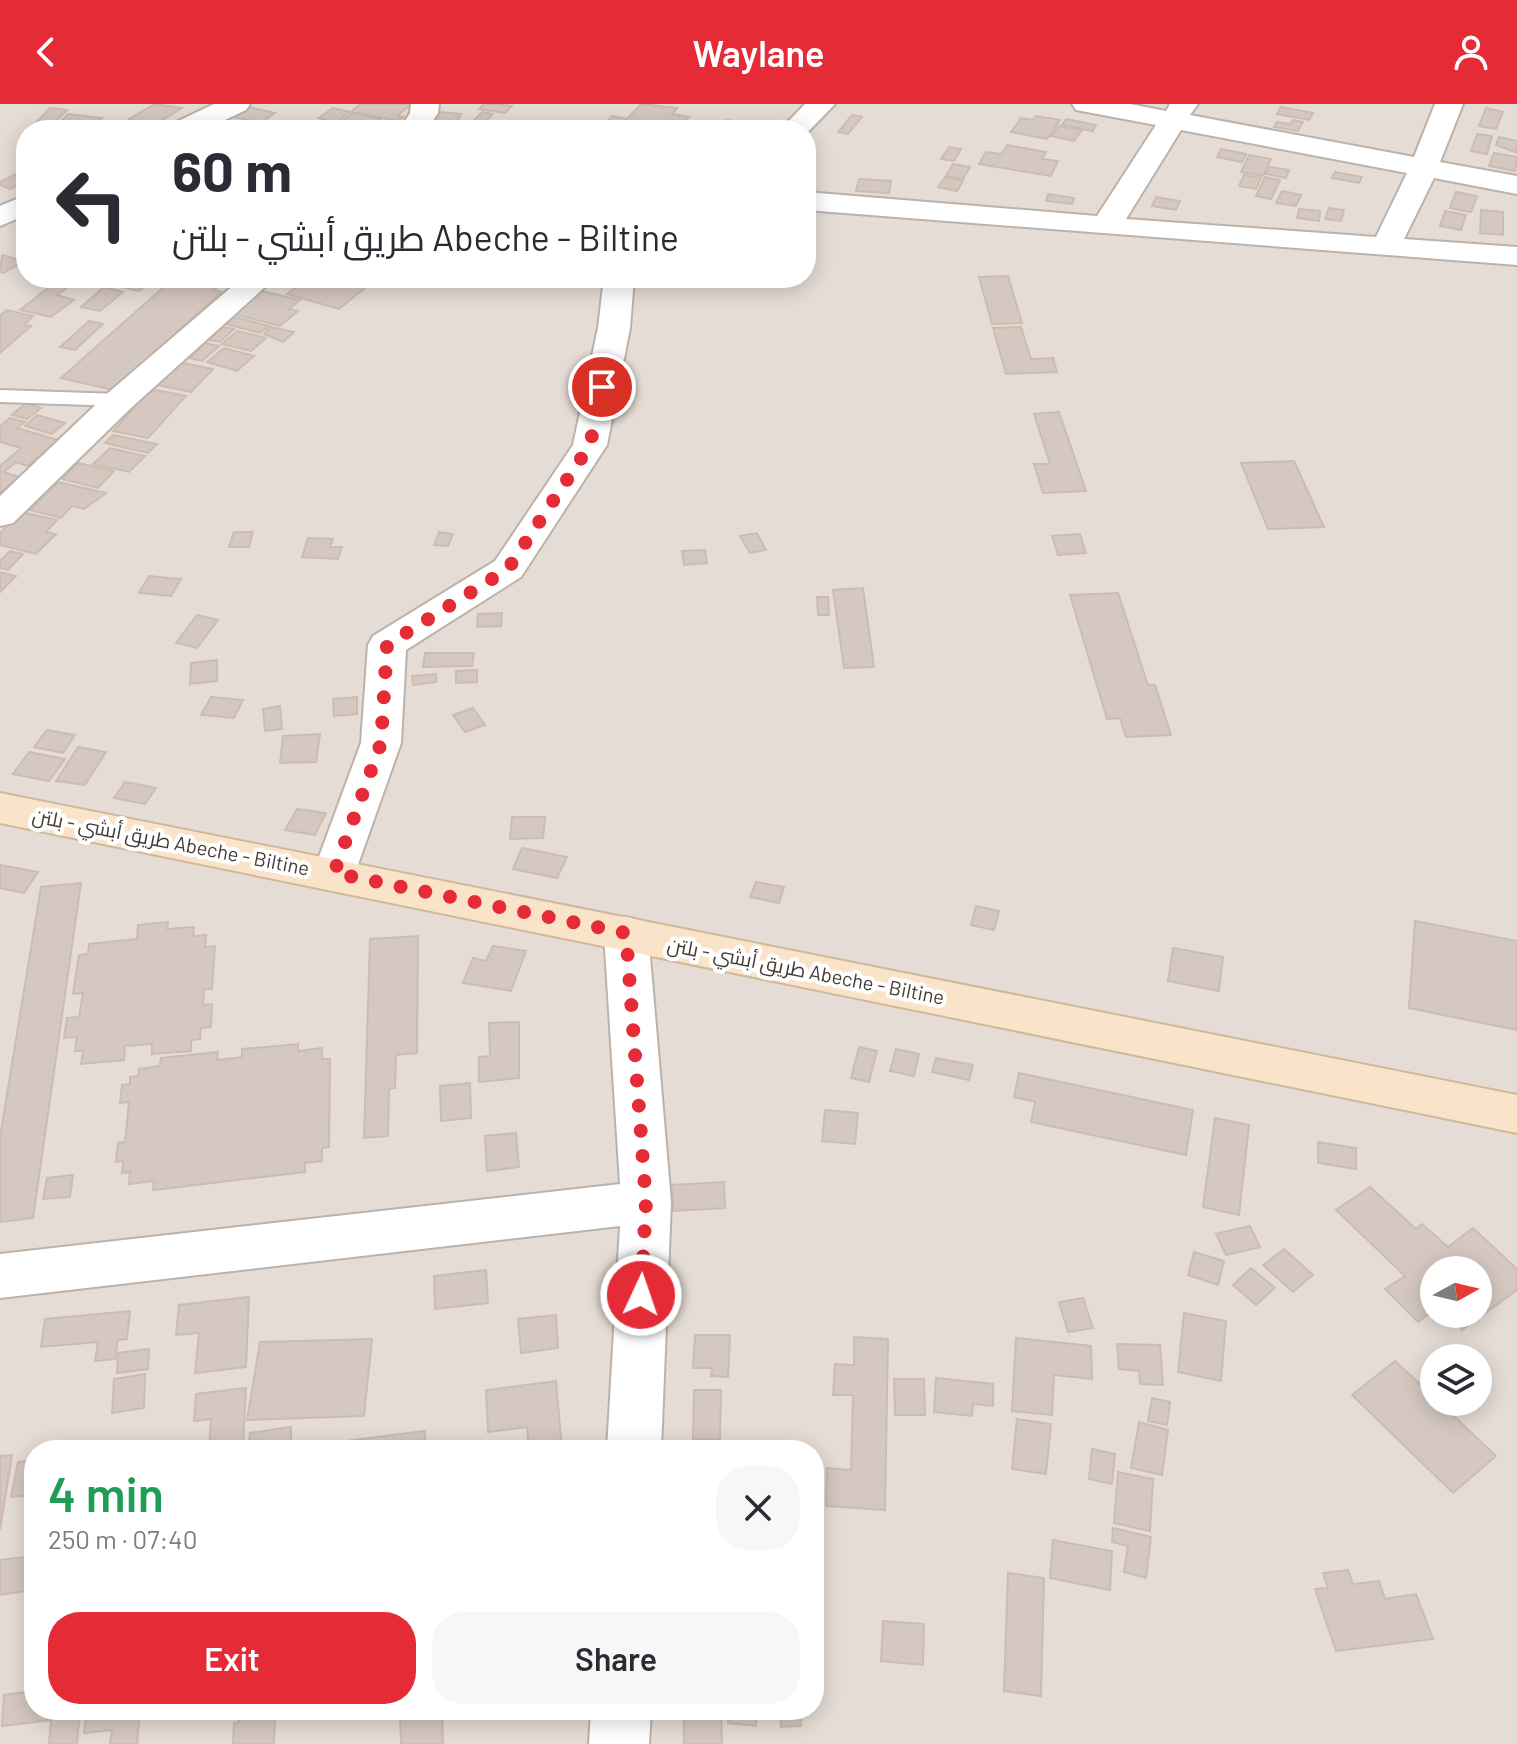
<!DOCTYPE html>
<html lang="en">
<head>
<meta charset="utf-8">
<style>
  :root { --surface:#fff; --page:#f7f7f7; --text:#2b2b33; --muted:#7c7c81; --accent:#e42b36 }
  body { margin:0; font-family:Barlow,Cairo,sans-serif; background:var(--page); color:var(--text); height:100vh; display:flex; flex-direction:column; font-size:30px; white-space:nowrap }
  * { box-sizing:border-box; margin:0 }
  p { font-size:26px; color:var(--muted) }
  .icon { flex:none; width:44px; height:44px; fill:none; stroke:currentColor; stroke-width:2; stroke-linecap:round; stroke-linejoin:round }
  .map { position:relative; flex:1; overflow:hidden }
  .details { position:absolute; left:24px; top:1336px; width:800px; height:280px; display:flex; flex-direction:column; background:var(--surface); border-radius:32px; box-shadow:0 4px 20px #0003 }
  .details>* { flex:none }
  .hud { position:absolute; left:16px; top:16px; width:800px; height:168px; border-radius:32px; box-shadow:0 4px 20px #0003; background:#fff; color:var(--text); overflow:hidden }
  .needle { width:52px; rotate:82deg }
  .tools { position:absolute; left:1420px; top:1152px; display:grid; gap:16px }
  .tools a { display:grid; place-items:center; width:72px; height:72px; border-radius:50%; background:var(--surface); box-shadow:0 4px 20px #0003; font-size:40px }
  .pin { position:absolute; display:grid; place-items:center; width:68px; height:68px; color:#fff; margin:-34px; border:4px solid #fff; border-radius:50%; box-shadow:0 2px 8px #0007 }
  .me { position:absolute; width:88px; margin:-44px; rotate:3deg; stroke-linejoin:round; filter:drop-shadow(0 0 6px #0008) }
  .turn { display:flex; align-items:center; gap:28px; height:168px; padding:0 24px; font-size:36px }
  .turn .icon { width:104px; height:104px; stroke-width:2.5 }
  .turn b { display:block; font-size:56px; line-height:68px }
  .round { display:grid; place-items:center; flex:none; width:84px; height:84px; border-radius:32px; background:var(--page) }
  .head { display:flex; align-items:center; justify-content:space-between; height:136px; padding:0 24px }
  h1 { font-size:48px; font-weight:600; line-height:60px; color:#1e9e55 }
  .action { display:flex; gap:16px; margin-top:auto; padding:16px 24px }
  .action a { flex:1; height:92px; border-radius:32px; background:var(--accent); color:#fff; font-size:32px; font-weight:600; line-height:92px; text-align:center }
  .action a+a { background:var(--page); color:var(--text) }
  header { display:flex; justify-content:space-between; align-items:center; height:104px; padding:0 24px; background:var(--accent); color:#fff; font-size:36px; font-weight:600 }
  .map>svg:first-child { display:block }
  .residential { fill:#e5ddd5; fill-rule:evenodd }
  .building { fill:#d5c8c0; stroke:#ccbcb1; stroke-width:2 }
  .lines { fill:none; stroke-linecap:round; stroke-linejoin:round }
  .lane-casing { stroke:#bcb2aa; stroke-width:4 }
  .street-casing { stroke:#bcb2aa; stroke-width:4 }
  .secondary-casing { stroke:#d0b89c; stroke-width:4 }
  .lane { fill:#fff; fill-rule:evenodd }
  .street { fill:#fff; fill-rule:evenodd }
  .secondary { fill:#f9e3c9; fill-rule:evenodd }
  .route { stroke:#e42b36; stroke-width:14; stroke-dasharray:0 25.2 }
  .labels { text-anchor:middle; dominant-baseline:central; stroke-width:8; stroke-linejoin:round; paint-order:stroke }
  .street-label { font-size:20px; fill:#443c36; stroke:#fff }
</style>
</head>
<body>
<header><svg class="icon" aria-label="back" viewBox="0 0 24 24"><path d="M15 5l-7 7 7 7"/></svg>Waylane<svg class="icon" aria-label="person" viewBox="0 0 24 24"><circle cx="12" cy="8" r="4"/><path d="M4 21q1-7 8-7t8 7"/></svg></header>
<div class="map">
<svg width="1517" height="1640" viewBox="0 0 1517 1640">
  <rect width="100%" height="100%" fill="#f1ece7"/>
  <path class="residential" d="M0,0H1517V1640H0ZM26,26H806V174H26ZM1434,1166H1478V1210H1434ZM1434,1254H1478V1298H1434ZM34,1346H814V1606H34Z"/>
  <path class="building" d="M155,0L182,4L152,22L129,15Z
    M360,0H411L397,12L403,13L398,17L351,8Z
    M484,0H499L512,2L505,9L479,5Z
    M641,0L677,4L672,10L689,13L678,26H631L604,21L612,12L627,15Z
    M249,3L275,9L261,19L234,13Z
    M1281,3L1313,9L1309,16L1277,10Z
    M50,4L67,6L51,22L34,21Z
    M333,4L350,8L336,19L319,14Z
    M1486,4L1503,8L1496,25L1479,22Z
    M439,8L461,10L453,26H430Z
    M482,8L493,10L479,24L468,22Z
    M353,9L381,15L369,25L340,19Z
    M68,10L102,14L94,23L59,19Z
    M852,11L862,13L848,30L838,28Z
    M1036,12L1060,16L1047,35L1011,28L1021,14L1033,16Z
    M1066,15L1096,21L1093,27L1062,21Z
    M727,16L747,20L742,26H718Z
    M1293,16L1303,18L1298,27L1274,23L1277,18L1291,20Z
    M1059,22L1082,26L1074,37L1051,32Z
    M1477,30L1492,32L1487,50L1471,47Z
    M1499,33L1517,37V49L1496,41Z
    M1007,41L1046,48L1042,55L1058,57L1051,72L979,60L986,48L1002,50Z
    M949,43L961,45L954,57L941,55Z
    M1221,45L1246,50L1242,58L1217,53Z
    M1494,49L1517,53L1515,67L1489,62Z
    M1249,51L1271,55L1263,72L1241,68Z
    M953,60L970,63L963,75L946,72Z
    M1270,63L1289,66L1286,74L1266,70Z
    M26,65V77L10,85L0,81V78Z
    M1335,68L1362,73L1359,79L1332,74Z
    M1244,71L1261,74L1256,85L1239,82Z
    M945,73L963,77L957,87L938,83Z
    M1265,73L1280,76L1271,95L1256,92Z
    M859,75L891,77L889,89L856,87Z
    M1282,87L1301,91L1296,102L1276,99Z
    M1456,88L1477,92L1471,108L1450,104Z
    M1048,90L1074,94L1072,100L1046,97Z
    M1156,93L1180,97L1176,106L1152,102Z
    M1329,104L1344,106L1341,117L1325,115Z
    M1299,105L1320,107L1319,117L1297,114Z
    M1481,106L1503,108V131L1480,129Z
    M1445,107L1466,111L1461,126L1440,122Z
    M2,151L23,157L4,169L0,168Z
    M1008,172L1022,219L992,220L979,173Z
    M122,174H155L139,187L113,181Z
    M174,174L226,175L214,186L221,188L113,286L61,274Z
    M315,174H330L365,184L339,205L287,190L304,177L309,179Z
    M53,180L67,184L57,191L74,196L51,213L20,206Z
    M104,183L123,188L100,207L81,203Z
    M262,187L300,196L289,205L298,207L280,222L234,210Z
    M6,206L33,212L24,221L31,222L0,249V212Z
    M235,213L269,222L260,229L226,220Z
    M89,217L103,220L75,246L60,243Z
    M223,223L234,225L220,238L209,236Z
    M271,223L294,228L283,238L264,230Z
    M1021,223L1031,255L1053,254L1057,268L1006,270L993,224Z
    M237,227L266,234L251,247L222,240Z
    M205,239L219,242L202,257L189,254Z
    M224,244L254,252L237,267L207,258Z
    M178,258L213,265L191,288L156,281Z
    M151,285L186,292L148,334L113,327Z
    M26,299L41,304L27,315L12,311Z
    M1059,308L1086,387L1043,389L1034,360H1050L1034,310Z
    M37,311L65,319L52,330L25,322Z
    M10,314L25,318L17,324L58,336L28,362L16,358L4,368L19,373L0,389V362L21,344L0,338V322Z
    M113,331L157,340L148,349L105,339Z
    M110,344L145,352L129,368L93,360Z
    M1294,357L1324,423L1268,425L1241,359Z
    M78,359L114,367L98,384L62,375Z
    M58,378L106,389L84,405L72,402L61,414L30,406Z
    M22,408L57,416L46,428L56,430L36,450L0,441V429Z
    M234,428H253L249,443H229Z
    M439,428L453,430L448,442L434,441Z
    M757,429L766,446L750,449L740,432Z
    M1080,430L1086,449L1058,451L1052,432Z
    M308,434L333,435L330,443H342L338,455L302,453Z
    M705,446L707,459L684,461L682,447Z
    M10,447L23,450L8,466L0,464V457Z
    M0,468L16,472L0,488Z
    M149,472L181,475L171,492L139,489Z
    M863,484L874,563L844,564L833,486Z
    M1118,489L1148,581H1155L1171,631L1126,633L1120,614L1107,615L1070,491Z
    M817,493H828L829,511H818Z
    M502,509L501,522L477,523L478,510Z
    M197,511L218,516L197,544L176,539Z
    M425,549H474L472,562L423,563Z
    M217,556V577L190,580L191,559Z
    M477,566V578L456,579V567Z
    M436,570V578L413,581L412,572Z
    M211,593L243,596L234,614L201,611Z
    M357,593V610L334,612L333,595Z
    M280,602L282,625L265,627L263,605Z
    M473,604L485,621L465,628L453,611Z
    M47,626L75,631L63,649L34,643Z
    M320,630L316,658L280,659L283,632Z
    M78,643L106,648L85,681L56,677Z
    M29,648L65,655L49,677L13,670Z
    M125,678L156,684L145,700L114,694Z
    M297,705L326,709L315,731L285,726Z
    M512,713H545L543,734L510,735Z
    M522,744L567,753L557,774L513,765Z
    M0,761L38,768L24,789L0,784Z
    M756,778L784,783L779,799L750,793Z
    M81,779L33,1114L0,1118V1033L41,783Z
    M976,802L999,807L994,826L971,821Z
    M1415,817L1517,837V926L1409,904Z
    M168,818L167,825L194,823L193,832L206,831L205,843L215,842L212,885H204L203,901L212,900L211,923L201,924L200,935L191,936V947L152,950V940L125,942L124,956L81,960L83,947H75L77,933L64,934L67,914L79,913L83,889L73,890L79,851L88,850L89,840L137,835L138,821Z
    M418,832L417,949L396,951L395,984L389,985L388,1032L364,1034L370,835Z
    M493,842L526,847L511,887L463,879L473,854L486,857Z
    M1173,844L1223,853L1219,887L1168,877Z
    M519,918V974L479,978V953L490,952L489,919Z
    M298,940V947L322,944V955H330L329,1043L322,1044V1057L305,1059V1068L153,1086L154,1077L129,1080L130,1068L122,1069L123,1057L116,1058L118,1039L125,1038L129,998L120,999L122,981L130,980V973L138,972L139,965L160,962L161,954L218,948L217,956L242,953V945Z
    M859,943L877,947L869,978L851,974Z
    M896,945L919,950L914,972L890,967Z
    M936,954L973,961L969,976L932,968Z
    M1019,969L1193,1006L1186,1051L1031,1018L1035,998L1014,993Z
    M470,979L471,1014L441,1017L440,982Z
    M825,1006L858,1009L855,1040L822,1037Z
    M1215,1014L1249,1021L1239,1111L1203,1103Z
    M516,1029L519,1063L487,1067L485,1032Z
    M1318,1038L1356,1044V1065L1318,1059Z
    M73,1071L70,1093L43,1095L47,1074Z
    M724,1078L725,1104L673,1107L672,1081Z
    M1370,1083L1416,1125L1422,1120L1448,1143L1473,1124L1517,1165V1186L1462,1226L1446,1210H1478V1166H1434V1206L1418,1218L1385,1185L1405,1172L1336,1106Z
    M1250,1122L1260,1143L1226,1151L1216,1130Z
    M1284,1145L1313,1171L1293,1188L1263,1161Z
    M1194,1148L1224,1157L1218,1181L1188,1171Z
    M1251,1164L1275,1184L1256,1201L1233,1181Z
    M486,1166L488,1199L435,1205L434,1172Z
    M249,1193L246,1263L195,1269L199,1229L176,1231L179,1201Z
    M1083,1194L1093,1224L1068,1228L1059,1198Z
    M130,1207L127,1235L118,1236L115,1255L95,1257L98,1238L41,1243L45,1215Z
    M1184,1209L1226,1217L1221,1277L1178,1268Z
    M556,1211L558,1244L521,1249L518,1215Z
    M695,1231H730L728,1273L711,1272L712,1264H693Z
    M854,1233L888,1235L885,1406L826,1402L827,1364L851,1366L853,1291H833L835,1260L854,1261Z
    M1016,1234L1091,1242L1092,1275L1054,1271L1052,1311L1012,1307Z
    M372,1235L364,1312L247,1316L260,1238Z
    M1117,1240L1160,1241L1163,1281L1140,1280L1139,1267L1119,1265Z
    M149,1245L148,1265L117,1269L118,1249Z
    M1395,1257L1434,1293V1298H1439L1496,1352L1453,1389L1352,1291Z
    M145,1270L144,1304L112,1309L114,1275Z
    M936,1274L993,1280V1302L973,1300L972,1312L934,1308Z
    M894,1275H924L925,1311H895Z
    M556,1277L562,1346H529L527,1323L488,1328L486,1286Z
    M246,1284L243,1343L209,1346L211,1315L194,1317L196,1290Z
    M694,1286H721L720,1335H693Z
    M1152,1294L1170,1298L1167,1321L1148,1317Z
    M1017,1315L1051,1320L1046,1370L1012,1365Z
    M1139,1318L1168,1326L1162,1371L1131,1364Z
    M291,1323V1346H248L250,1329Z
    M425,1327V1346H347V1337Z
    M1092,1345L1115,1350L1112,1380L1089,1375Z
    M12,1351L0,1426V1352Z
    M34,1356V1391L11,1393L18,1358Z
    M1118,1368L1153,1375L1150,1427L1114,1419Z
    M1113,1424L1151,1433L1146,1474L1124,1468L1128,1442L1112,1438Z
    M1053,1436L1112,1447L1110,1486L1050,1474Z
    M34,1452V1517H29L32,1486L0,1491V1456Z
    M1348,1466L1353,1480L1379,1477L1385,1495L1416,1490L1433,1535L1336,1547L1315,1485L1328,1484L1323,1469Z
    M1008,1469L1044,1474L1041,1592L1004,1587Z
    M883,1517L924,1520L923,1561L881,1557Z
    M34,1587V1606H80L77,1640H49L51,1616L2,1622L4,1591Z
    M87,1606H140L137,1640H110L112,1626L84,1629Z
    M240,1606H268V1614L275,1613L274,1640H233L234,1619L239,1618Z
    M400,1606H442L443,1640H401Z
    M684,1606H721L722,1640H684Z
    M729,1606H757L756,1622L728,1619Z
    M780,1606H800L801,1622L781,1623Z"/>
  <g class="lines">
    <defs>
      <path id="lane" d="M0,286L120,290L131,296L120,302L0,298Z"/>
      <path id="street" d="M214,0H250L246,6L204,26H168L172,20Z
        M411,0H439L438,9L427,26H399L410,9Z
        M805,0H835L806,30V26H780Z
        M1072,0H1130L1166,7L1170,0H1198L1190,11L1414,53L1435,0H1463L1440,58L1517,72V90L1434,74L1404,135L1517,143V161L806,106V88L1097,112L1156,21L1076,6ZM1181,26L1407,69L1376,133L1126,115Z
        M26,91V111L0,122V102Z
        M242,174H275L132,303L13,419L0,422V392L108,289Z
        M604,174H634L630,224L607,341L521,473L406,546L401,639L355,769L349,780L334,785L319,780L313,769L361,639L368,541L373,532L495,457L573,341L598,224Z
        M626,813L642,817L648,829L671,1098L661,1346H607L620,1122L0,1194V1150L620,1080L604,829L610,817Z
        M591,1606H651L649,1640H589Z"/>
      <path id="secondary" d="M0,689L1517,991V1029L0,719Z"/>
    </defs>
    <use href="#lane" class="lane-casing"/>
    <use href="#street" class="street-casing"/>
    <use href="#secondary" class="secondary-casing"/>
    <use href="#lane" class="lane"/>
    <use href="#street" class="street"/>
    <use href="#secondary" class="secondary"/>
  </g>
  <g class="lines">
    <path class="route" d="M602,283L590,341L508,465L387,541L381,639L334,769L626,829L646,1098L641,1191"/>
  </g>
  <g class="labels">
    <g class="street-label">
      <text transform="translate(171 737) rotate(11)">طريق أبشي - بلتن Abeche - Biltine</text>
      <text transform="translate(806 866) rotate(11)">طريق أبشي - بلتن Abeche - Biltine</text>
    </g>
  </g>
</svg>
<div class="tools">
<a><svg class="needle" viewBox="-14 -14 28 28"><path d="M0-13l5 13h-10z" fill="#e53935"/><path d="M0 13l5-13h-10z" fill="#7c7c81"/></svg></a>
<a><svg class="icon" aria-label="layers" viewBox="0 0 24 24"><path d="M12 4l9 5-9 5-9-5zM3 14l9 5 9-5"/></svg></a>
</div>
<div class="pin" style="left:602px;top:283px;background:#d93025"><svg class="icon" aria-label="arrive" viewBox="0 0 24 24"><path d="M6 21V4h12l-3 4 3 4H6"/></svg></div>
<svg class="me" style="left:641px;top:1191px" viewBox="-20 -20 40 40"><circle r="17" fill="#e42b36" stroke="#fff" stroke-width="3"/><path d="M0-11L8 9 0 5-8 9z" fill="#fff"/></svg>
<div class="hud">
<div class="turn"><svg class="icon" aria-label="left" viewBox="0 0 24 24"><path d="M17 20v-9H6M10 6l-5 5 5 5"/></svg><div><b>60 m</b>طريق أبشي - بلتن Abeche - Biltine</div></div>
</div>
<section class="details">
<div class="head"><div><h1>4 min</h1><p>250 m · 07:40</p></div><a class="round"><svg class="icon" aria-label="close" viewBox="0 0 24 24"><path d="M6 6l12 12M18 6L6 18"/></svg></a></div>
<div class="action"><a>Exit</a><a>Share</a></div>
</section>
</div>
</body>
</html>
